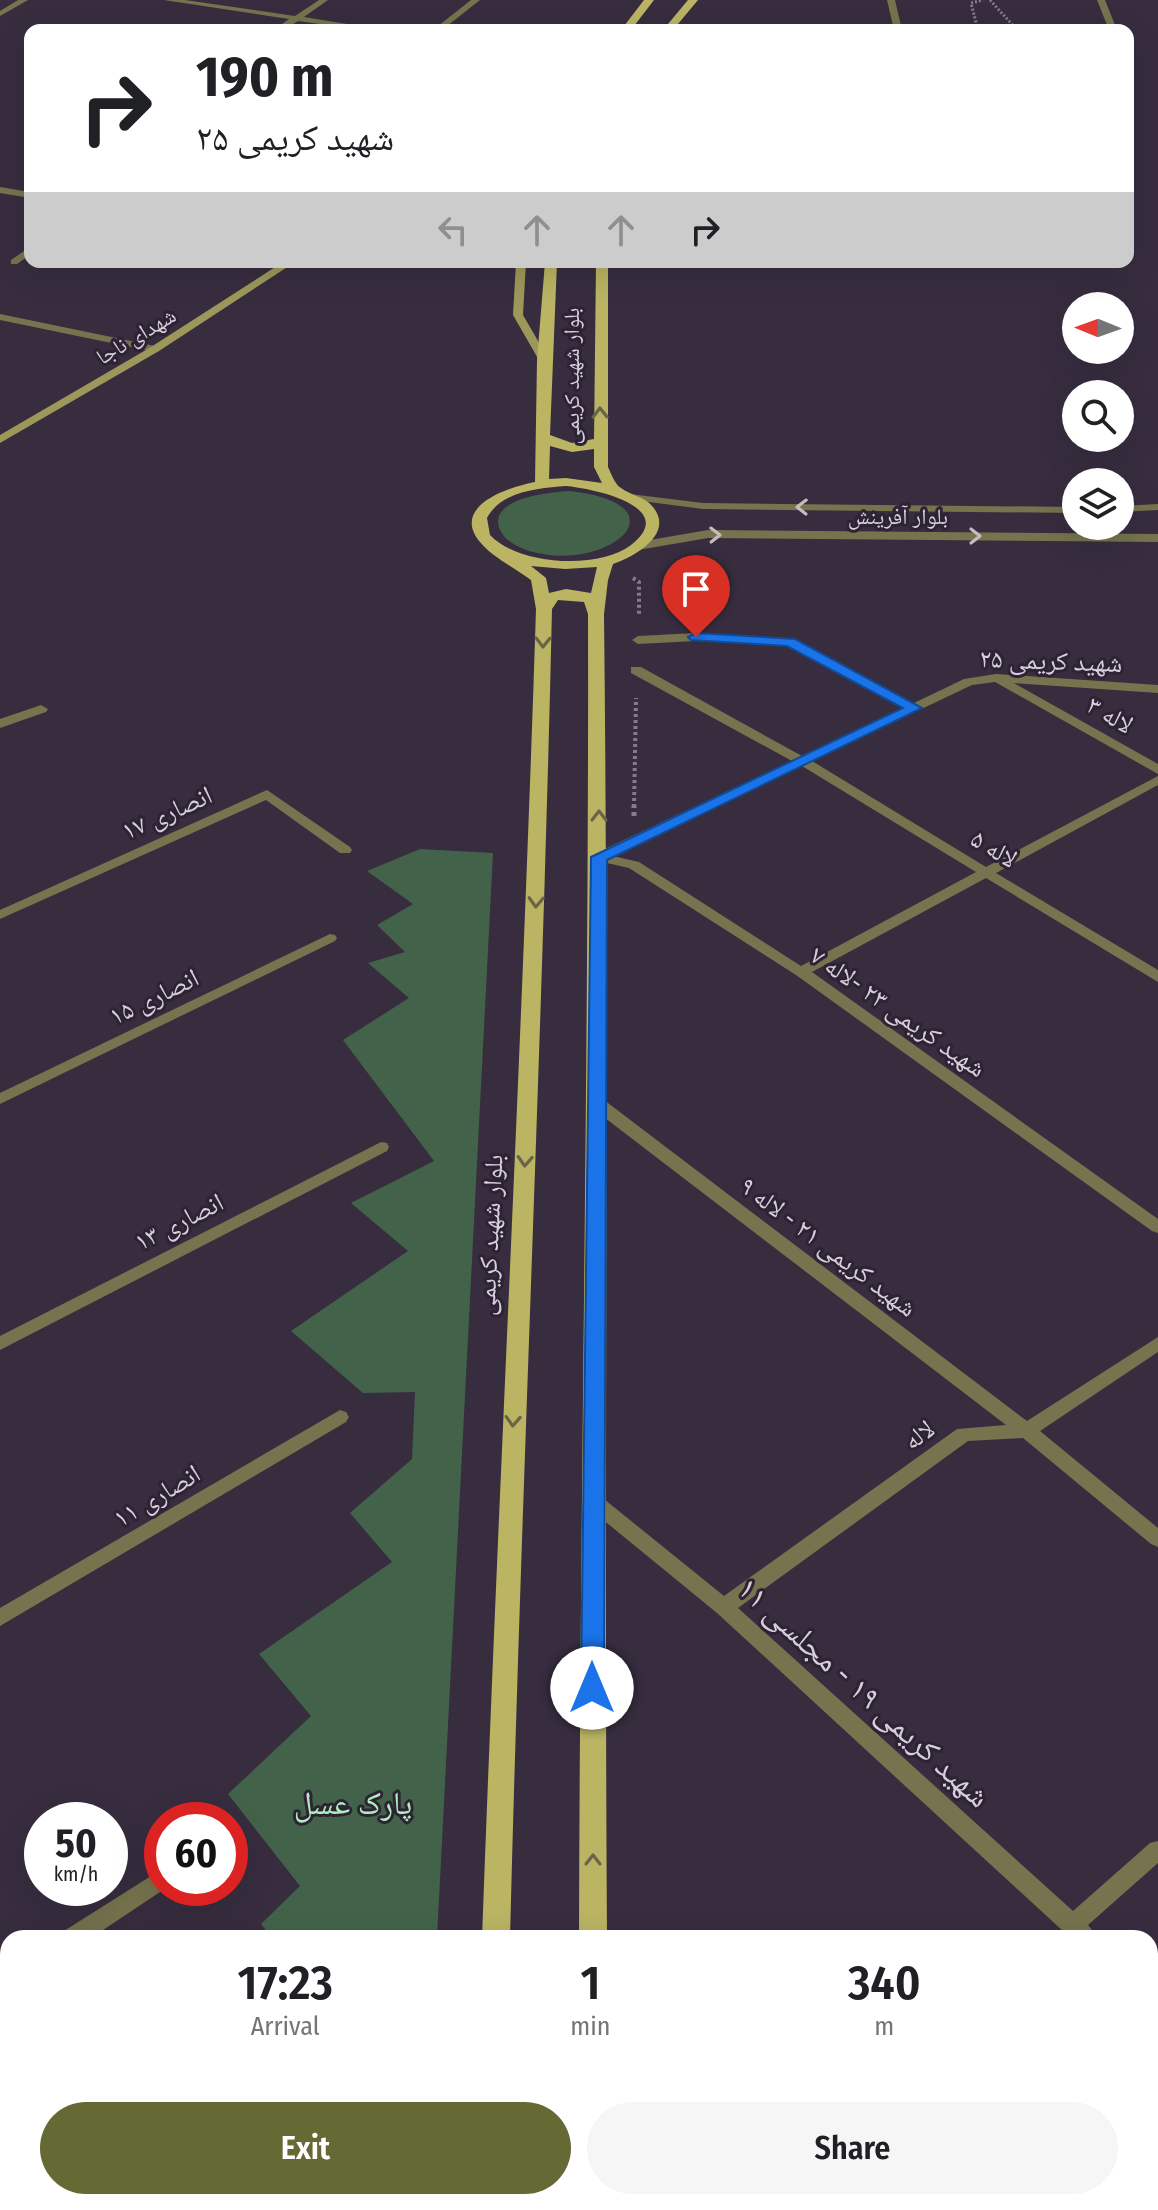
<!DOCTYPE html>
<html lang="en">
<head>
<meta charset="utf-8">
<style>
  :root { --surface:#fff; --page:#f6f6f6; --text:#202124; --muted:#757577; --accent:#656933 }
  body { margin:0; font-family:"Fira Sans Condensed","Noto Naskh Arabic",sans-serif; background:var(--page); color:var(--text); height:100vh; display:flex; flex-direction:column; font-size:30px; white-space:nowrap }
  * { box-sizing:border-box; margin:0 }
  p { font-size:26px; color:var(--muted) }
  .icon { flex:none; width:44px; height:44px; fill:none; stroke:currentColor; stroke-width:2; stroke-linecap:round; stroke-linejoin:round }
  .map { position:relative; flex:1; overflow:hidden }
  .side { position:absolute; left:0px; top:1930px; width:1158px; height:280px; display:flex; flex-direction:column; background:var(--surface); border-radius:24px 24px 0 0; box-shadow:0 8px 32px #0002 }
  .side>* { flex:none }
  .hud { position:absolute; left:24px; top:24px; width:1110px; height:244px; border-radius:16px; box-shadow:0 8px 32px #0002; background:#fff; color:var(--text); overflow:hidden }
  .needle { width:52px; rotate:271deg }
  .controls { position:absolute; left:1062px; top:292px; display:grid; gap:16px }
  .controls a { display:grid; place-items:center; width:72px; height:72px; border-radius:50%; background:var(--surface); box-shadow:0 8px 32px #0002; font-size:40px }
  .speed { position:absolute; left:24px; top:1802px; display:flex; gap:16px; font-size:40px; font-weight:700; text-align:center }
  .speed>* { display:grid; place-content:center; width:104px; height:104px; border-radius:50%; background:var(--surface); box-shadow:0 8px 32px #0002; line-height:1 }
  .speed small { font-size:20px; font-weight:400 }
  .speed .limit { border:12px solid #d22; background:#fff; color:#111 }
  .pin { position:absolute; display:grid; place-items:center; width:68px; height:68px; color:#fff; margin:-82px -34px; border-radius:50% 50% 50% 0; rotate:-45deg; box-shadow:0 0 8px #0007 }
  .pin .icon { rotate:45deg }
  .me { position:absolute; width:88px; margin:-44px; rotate:0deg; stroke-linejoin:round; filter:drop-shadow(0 0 6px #0008) }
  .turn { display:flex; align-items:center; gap:28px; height:168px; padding:0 40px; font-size:36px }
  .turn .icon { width:104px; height:104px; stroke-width:2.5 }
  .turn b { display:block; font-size:56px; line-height:68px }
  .lanes { display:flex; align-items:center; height:76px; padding:0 40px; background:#0003; justify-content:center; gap:40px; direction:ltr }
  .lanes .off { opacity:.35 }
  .eta { display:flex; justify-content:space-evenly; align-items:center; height:136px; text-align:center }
  .eta b { font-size:48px; font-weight:600; line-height:56px }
  .action { display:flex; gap:16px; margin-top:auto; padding:16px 40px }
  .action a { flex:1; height:92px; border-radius:48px; background:var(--accent); color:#fff; font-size:32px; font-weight:600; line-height:92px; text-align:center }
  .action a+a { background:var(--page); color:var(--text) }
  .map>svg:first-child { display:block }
  .green { fill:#426349 }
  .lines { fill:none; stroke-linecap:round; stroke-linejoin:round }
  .path-far2 { stroke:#847c8b; stroke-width:3; stroke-dasharray:2 2; stroke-linecap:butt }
  .path-far1 { stroke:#847c8b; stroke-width:4; stroke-dasharray:3 3; stroke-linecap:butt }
  .path { stroke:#847c8b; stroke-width:5; stroke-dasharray:4 4; stroke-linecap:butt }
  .minor { fill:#76734e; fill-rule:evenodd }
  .tertiary { fill:#76734e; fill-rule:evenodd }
  .secondary { fill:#9d985a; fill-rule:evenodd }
  .primary { fill:#bab463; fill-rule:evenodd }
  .oneway { stroke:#6c6449 }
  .oneway2 { stroke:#c3bdbf }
  .route { fill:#1a73e8; stroke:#114b97; stroke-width:2 }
  .labels { text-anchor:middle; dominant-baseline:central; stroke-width:6; stroke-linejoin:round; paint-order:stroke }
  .far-street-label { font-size:22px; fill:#d6cfdb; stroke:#2d2334 }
  .street-label { font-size:26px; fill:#d6cfdb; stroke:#2d2334 }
  .near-street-label { font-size:32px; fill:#d6cfdb; stroke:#2d2334 }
  .near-park-label { font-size:32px; fill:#b1eebe; stroke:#2d2334 }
</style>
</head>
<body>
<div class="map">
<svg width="1158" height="2210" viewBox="0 0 1158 2210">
  <rect width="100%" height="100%" fill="#372d3f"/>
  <path class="green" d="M570,491C689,505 607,574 529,551C518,547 505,541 500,530C486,498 551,492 570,491Z
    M420,849L493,853L437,1938H272L261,1924L300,1886L228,1794L311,1716L259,1654L392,1562L350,1513L412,1459L415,1392L363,1393L291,1331L408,1251L351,1203L434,1161L343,1040L409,998L368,963L405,952L377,925L413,904L367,871Z
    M288,2202H424L423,2210H293Z"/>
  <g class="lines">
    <path class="path-far2" d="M990,0L1017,30
      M978,30L971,3L983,0"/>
    <path class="path-far1" d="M633,578L639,582V616
      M634,807L636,698"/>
    <path class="path" d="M634,816V805"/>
    <path class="minor" d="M18,0H28L0,16V11Z
      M164,0H185L295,16L319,0H328L304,17L384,30H363L298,21L284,30H274L289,19Z
      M471,0H480L442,30H433Z
      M887,0H895L902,30H894Z
      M1097,0H1105L1117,30H1109Z
      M30,247V255L17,264H11V260Z
      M0,314L155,346L160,349L155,352L0,320Z
      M696,633L794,639L914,703L964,679L996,674L1158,685V693L1014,683L1158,764V774L995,682L972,685L812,761L986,867L1158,776V785L996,873L1158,970V982L986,878L812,972L1158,1219V1233L1152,1231L796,975L629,868L594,860L592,857L594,854L792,761L631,673V667H641L802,756L904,708L787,646L696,641L638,644L632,640L638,636ZM802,766L976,872L801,966L639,862L613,856Z
      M41,705L48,709L46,712L0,728V719Z
      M267,790L350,847L352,850L350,853H340L266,800L0,919V910Z
      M330,934L335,935L337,938L335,941L0,1104V1093Z
      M598,1099L604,1100L1027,1421L1158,1337V1352L1040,1431L1158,1528V1547L1151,1544L1023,1438L968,1441L738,1608L1073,1911L1150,1843L1158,1841V1863L1088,1925L1098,1938H1071L1064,1932L717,1613L585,1505L583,1500L585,1495L592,1493L599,1495L724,1596L957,1429L1006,1425L592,1108L590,1104Z
      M381,1142L387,1143L389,1147L387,1151L0,1350V1336Z
      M340,1410L346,1412L349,1417L346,1422L0,1626V1608Z
      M162,1869V1888H166L91,1938H61L64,1931Z
      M8,1970V1992L0,1995V1973Z
      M1150,1986L1158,1989V2013L1150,2010Z
      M712,2202H740L743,2210H715Z"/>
    <path class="tertiary" d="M0,187L30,192V198L0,193Z
      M630,494L703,503L1076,507V513L703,509L626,499L624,497Z
      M1158,504V510L1120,512V506Z
      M708,530L1158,534V542L708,538L638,550L632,546L638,542Z"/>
    <path class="secondary" d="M283,262H295L159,351L0,443V435L151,347Z
      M516,262H526L523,315L549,360L548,362H540L513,315Z"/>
    <path class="primary" d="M644,0H654L631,30H621Z
      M688,0H698L673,30H663Z
      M545,262H557L550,435L572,443L594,439L596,262H608V467C611,473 615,485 621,488C632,496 644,496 653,507C675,534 634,557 613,564L608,580L604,614C609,1055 604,1497 607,1938H579C580,1497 589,1055 588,614L584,602L558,600L552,609C542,1052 521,1495 510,1938H482C498,1495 522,1052 536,609L531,580C515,568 492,557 480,542C450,506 509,487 535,482L537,360ZM550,446L572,452L594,449V467L602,483L566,478L549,479ZM566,486C590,488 681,506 631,545C599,570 518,565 490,535L487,518C501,491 539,488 566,486ZM531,566L565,569L597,567L591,593L566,589L549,593L546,578Z
      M472,2202H502V2210H472Z
      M577,2202H607V2210H577Z"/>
  </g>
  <defs><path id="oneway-chevron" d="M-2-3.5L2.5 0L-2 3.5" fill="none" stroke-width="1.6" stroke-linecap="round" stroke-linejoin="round" transform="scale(2)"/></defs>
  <g class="oneway">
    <use href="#oneway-chevron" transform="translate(600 413) rotate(-91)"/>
    <use href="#oneway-chevron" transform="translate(543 642) rotate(91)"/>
    <use href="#oneway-chevron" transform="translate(599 816) rotate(-90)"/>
    <use href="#oneway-chevron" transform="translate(536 902) rotate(92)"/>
    <use href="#oneway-chevron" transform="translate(525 1161) rotate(93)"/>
    <use href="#oneway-chevron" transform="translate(513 1421) rotate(93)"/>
    <use href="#oneway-chevron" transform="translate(593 1860) rotate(-90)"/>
  </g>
  <g class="oneway2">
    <use href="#oneway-chevron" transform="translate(802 507) rotate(-179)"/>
    <use href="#oneway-chevron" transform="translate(715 535) rotate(-1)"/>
    <use href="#oneway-chevron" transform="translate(975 536)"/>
  </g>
  <path class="route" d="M696,633L795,639L922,708L607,860L604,1688L600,1694L592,1697L584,1694L581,1688L591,857L903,708L787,646L691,640L688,637Z"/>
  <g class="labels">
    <g class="far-street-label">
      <text transform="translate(136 336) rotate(-31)">شهدای ناجا</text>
      <text transform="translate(571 376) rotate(-90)">بلوار شهید کریمی</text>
      <text x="898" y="516">بلوار آفرینش</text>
    </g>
    <g class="street-label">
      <text transform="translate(1051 661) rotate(2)">شهید کریمی ۲۵</text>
      <text transform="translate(1110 715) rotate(30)">لاله ۳</text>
      <text transform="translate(167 813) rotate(-24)">انصاری ۱۷</text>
      <text transform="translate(994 849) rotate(31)">لاله ۵</text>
      <text transform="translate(154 997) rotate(-26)">انصاری ۱۵</text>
      <text transform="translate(898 1012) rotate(35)">شهید کریمی ۲۳ -لاله ۷</text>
      <text transform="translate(179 1222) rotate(-27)">انصاری ۱۳</text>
      <text transform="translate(490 1235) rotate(-87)">بلوار شهید کریمی</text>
      <text transform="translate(828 1247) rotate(37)">شهید کریمی ۲۱ - لاله ۹</text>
      <text transform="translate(919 1435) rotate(-36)">لاله</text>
      <text transform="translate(157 1496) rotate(-31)">انصاری ۱۱</text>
    </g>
    <g class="near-street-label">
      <text transform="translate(864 1692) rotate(42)">شهید کریمی ۱۹ - مجلسی ۱۱</text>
    </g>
    <g class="near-park-label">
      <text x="353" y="1803">پارک عسل</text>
    </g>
  </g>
</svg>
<div class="controls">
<a><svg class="needle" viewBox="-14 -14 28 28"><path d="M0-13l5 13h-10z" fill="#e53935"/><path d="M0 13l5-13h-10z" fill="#757577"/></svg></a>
<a><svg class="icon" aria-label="search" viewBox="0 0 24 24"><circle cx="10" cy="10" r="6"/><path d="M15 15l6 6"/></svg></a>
<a><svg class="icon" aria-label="layers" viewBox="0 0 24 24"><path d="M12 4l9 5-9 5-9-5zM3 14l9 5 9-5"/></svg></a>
</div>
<div class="speed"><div>50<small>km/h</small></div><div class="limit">60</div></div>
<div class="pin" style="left:696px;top:637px;background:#d93025"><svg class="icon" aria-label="arrive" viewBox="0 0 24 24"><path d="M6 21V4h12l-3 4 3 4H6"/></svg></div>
<svg class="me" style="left:592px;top:1688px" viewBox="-20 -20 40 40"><circle r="19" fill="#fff"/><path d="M0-13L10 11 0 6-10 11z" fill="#1a73e8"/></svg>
<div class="hud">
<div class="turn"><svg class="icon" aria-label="right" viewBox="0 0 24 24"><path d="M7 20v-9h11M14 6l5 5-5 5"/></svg><div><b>190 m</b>شهید کریمی ۲۵</div></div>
<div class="lanes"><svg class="icon off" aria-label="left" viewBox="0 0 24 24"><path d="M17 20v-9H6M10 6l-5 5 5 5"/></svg><svg class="icon off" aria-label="ahead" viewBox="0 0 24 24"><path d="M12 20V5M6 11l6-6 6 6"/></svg><svg class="icon off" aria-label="ahead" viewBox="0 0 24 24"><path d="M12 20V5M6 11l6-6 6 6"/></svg><svg class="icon" aria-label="right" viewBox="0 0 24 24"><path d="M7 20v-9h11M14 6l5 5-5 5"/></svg></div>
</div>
<section class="side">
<div class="eta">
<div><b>17:23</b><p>Arrival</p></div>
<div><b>1</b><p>min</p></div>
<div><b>340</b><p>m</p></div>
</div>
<div class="action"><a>Exit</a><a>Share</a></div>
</section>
</div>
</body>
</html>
